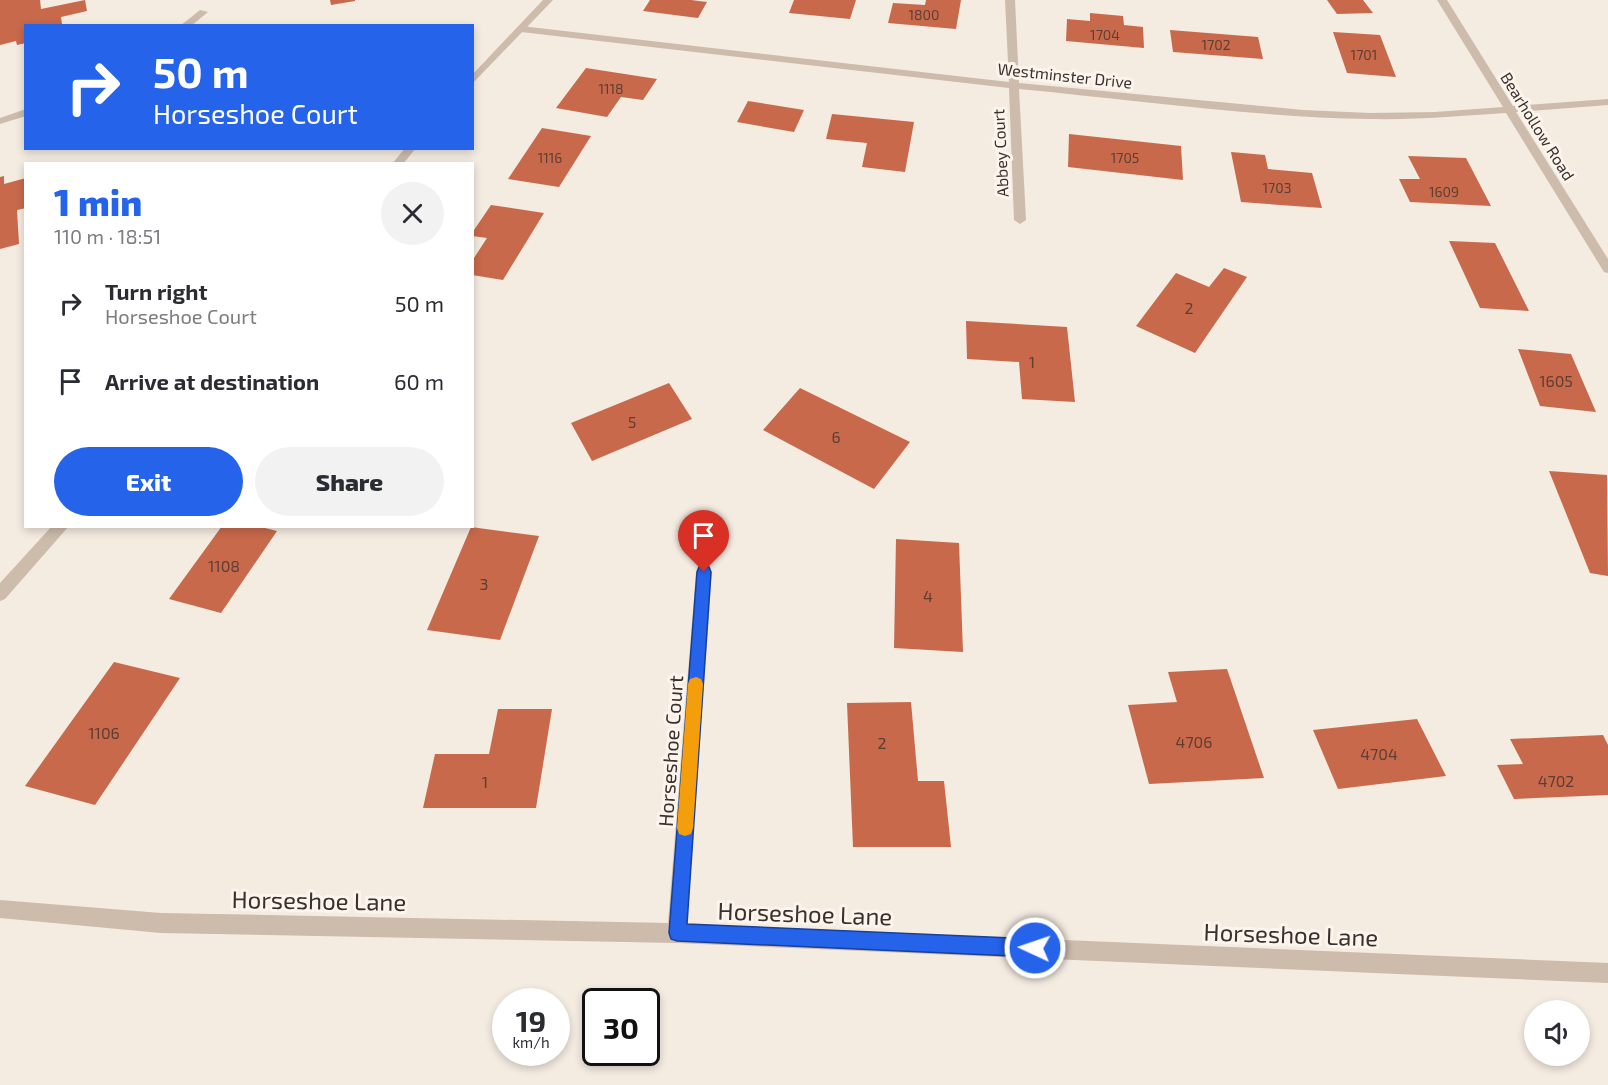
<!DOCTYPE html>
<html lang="en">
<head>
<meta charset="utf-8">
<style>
  :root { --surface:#fff; --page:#f2f2f3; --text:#2b2b33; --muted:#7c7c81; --accent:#2563eb }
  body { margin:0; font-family:"Exo 2",sans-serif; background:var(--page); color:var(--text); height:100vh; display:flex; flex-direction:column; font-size:22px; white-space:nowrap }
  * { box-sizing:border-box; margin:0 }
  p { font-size:20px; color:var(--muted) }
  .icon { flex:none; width:33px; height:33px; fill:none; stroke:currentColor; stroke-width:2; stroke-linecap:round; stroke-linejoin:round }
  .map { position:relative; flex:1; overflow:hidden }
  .details { position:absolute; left:24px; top:162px; width:450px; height:366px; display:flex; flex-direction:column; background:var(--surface); border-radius:0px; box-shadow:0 3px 9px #0003 }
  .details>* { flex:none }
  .banner { position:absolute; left:24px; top:24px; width:450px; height:126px; border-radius:0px; box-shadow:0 3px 9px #0003; background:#2563eb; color:#fff; overflow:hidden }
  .controls { position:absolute; left:1524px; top:1000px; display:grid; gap:12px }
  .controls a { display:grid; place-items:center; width:66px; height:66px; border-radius:50%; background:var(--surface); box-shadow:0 3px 9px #0003; font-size:30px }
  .speed { position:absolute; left:492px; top:988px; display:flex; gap:12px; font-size:30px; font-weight:700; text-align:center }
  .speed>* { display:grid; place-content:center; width:78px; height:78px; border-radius:50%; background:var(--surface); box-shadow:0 3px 9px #0003; line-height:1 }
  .speed small { font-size:15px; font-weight:400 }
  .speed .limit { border:3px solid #111; border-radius:9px; background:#fff; color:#111 }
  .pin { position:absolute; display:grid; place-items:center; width:51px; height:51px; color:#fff; margin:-62px -26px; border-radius:50% 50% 50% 0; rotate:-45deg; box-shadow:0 0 6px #0007 }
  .pin .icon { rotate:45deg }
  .me { position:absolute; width:66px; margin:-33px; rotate:273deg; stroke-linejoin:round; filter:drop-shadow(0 0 4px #0008) }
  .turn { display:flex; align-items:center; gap:21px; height:126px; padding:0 30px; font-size:27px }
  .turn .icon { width:78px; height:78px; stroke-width:2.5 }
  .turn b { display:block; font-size:42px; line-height:51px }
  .round { display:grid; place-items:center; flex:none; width:63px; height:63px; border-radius:32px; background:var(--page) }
  .headline { display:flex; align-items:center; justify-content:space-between; height:102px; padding:0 30px }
  h1 { font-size:36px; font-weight:800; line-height:45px; color:var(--accent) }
  .primary-button { display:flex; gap:12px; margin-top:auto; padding:12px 30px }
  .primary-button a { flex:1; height:69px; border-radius:36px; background:var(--accent); color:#fff; font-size:24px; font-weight:800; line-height:69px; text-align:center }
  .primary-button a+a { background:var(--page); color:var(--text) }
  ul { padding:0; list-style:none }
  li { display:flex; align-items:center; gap:18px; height:78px; padding:0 30px }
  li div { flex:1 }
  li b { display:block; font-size:22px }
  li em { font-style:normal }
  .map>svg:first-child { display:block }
  .building { fill:#c8694b }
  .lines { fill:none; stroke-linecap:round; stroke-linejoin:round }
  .minor { fill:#cdbbac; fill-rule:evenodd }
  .tertiary { fill:#cdbbac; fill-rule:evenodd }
  .route { fill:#2563eb; stroke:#184099; stroke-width:1.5 }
  .slow { fill:#f59e0b }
  .labels { text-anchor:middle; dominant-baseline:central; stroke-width:6; stroke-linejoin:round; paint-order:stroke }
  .far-number-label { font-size:14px; fill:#5e3e33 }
  .far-street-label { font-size:16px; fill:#3b302b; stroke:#fbf5ee }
  .number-label { font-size:16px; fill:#5e3e33 }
  .street-label { font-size:20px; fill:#3b302b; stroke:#fbf5ee }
  .near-street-label { font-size:24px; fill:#3b302b; stroke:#fbf5ee }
</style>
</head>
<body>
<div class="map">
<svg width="1608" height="1085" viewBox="0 0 1608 1085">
  <rect width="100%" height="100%" fill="#f4ebe1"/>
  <path class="building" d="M0,0H40L41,9L85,0L87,11L61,17L62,24L26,26V43L17,45L16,41L0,45Z
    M330,0H355V1L331,5Z
    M650,0H691L707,2L698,18L643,11Z
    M794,0H856L850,19L789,13Z
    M926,0H961L956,29L888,23L893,3L925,5Z
    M1327,0H1363L1373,13L1337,14Z
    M1090,13L1123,16L1124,25L1143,27L1144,48L1066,41L1067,19L1090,21Z
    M1170,30L1258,37L1263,59L1173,52Z
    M1333,32L1380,35L1396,77L1347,73Z
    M586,68L657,79L643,100L621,97L607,117L556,108Z
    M748,101L804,110L794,132L737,122Z
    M832,114L914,122L905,172L862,167L867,143L826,139Z
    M542,128L591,136L559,187L508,179Z
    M1069,134L1181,146L1183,180L1068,167Z
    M1231,152L1265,155L1268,169L1312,173L1322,208L1241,202Z
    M1408,156L1466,158L1491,206L1410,202L1399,179H1420Z
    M4,176V184L26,178V208L17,210L19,244L0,249V177Z
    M491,205L544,213L503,280L472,275V261L487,238L472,236V233Z
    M1449,241L1495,243L1529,311L1480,308Z
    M1224,268L1247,277L1195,353L1136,326L1176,273L1209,287Z
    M966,321L1067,327L1075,402L1022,399L1019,362L967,359Z
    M1518,349L1571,354L1596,412L1540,406Z
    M669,383L692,419L592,461L571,423Z
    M800,388L910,442L874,489L763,430Z
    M1549,471L1607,475L1608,576L1590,573Z
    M222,526H257L277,531L221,613L169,599Z
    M471,527L539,536L500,640L427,630Z
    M896,539L959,543L963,652L894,648Z
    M114,662L180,678L95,805L25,786Z
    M1227,669L1264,778L1149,784L1128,705L1177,702L1168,672Z
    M911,702L918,781H944L951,847H853L847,703Z
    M498,709H552L536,808H423L435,754H489Z
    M1417,719L1446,776L1338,789L1313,730Z
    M1603,735L1608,745V795L1514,799L1497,765L1523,764L1510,739Z"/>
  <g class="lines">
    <path class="minor" d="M1005,0H1015L1019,83L1303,110L1370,113L1435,112L1503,107L1437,0H1447L1513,106L1608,99V105L1516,112L1608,259V273L1604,272L1506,113C1461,116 1415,120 1370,119C1253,117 1135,100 1019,89L1026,220L1020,224L1014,220L1009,88L521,32L516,29L521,26L1009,82Z
      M200,10L208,12L191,26H180Z
      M26,109V116L0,124V118Z
      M704,565L709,567L712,572L687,924L1608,963V983L677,943L161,933L0,918V900L161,913L668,923L696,572L699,567Z"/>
    <path class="tertiary" d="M543,0H553L472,84V75Z
      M405,148H416L403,164H392Z
      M52,526H69L5,599L0,601V583Z"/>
  </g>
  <path class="route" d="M704,566L709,567L711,572L687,924L1035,939L1042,942L1044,948L1042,954L1035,957L677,941L671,939L669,933L697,572L699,567Z"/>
  <path class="slow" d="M696,677L701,679L703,684L693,828L691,834L685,836L679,834L677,828L688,684L690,679Z"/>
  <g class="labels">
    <g class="far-number-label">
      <text x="924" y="14">1800</text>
      <text x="1105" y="34">1704</text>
      <text x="1216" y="44">1702</text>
      <text x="1364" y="54">1701</text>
      <text x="611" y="88">1118</text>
      <text x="550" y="157">1116</text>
      <text x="1125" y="157">1705</text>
      <text x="1277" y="187">1703</text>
      <text x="1444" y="191">1609</text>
    </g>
    <g class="far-street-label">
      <text transform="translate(1065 75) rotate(6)">Westminster Drive</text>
      <text transform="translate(1538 126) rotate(58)">Bearhollow Road</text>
      <text transform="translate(1000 153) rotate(-93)">Abbey Court</text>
    </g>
    <g class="number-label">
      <text x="1189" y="307">2</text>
      <text x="1032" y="361">1</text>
      <text x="1556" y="380">1605</text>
      <text x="632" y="421">5</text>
      <text x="836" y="436">6</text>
      <text x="224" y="565">1108</text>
      <text x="484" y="583">3</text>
      <text x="928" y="595">4</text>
      <text x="104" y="732">1106</text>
      <text x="1194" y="741">4706</text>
      <text x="882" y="742">2</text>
      <text x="1379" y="753">4704</text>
      <text x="1556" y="780">4702</text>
      <text x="485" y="781">1</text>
    </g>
    <g class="street-label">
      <text transform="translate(670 751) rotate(-86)">Horseshoe Court</text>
    </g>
    <g class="near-street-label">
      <text transform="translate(319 900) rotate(1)">Horseshoe Lane</text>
      <text transform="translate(805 913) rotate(2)">Horseshoe Lane</text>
      <text transform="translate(1291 934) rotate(2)">Horseshoe Lane</text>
    </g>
  </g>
</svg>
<div class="controls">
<a><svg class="icon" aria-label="sound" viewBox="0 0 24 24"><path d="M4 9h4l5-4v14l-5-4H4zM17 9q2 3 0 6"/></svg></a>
</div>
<div class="speed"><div>19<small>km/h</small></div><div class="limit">30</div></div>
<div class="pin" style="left:704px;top:572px;background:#d93025"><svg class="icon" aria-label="arrive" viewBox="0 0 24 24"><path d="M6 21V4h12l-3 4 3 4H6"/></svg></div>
<svg class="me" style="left:1035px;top:948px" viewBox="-20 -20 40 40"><circle r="17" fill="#2563eb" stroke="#fff" stroke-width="3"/><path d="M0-11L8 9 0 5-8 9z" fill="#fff"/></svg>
<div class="banner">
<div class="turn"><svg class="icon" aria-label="right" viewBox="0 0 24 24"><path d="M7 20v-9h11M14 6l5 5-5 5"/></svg><div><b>50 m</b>Horseshoe Court</div></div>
</div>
<section class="details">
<div class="headline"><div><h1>1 min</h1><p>110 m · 18:51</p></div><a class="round"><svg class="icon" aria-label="close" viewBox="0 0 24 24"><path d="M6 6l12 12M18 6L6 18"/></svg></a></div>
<ul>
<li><svg class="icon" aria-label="right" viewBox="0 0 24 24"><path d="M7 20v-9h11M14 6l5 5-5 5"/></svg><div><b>Turn right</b><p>Horseshoe Court</p></div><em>50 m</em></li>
<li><svg class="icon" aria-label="arrive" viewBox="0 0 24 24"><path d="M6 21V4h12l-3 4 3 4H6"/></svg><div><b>Arrive at destination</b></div><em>60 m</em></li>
</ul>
<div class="primary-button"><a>Exit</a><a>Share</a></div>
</section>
</div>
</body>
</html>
